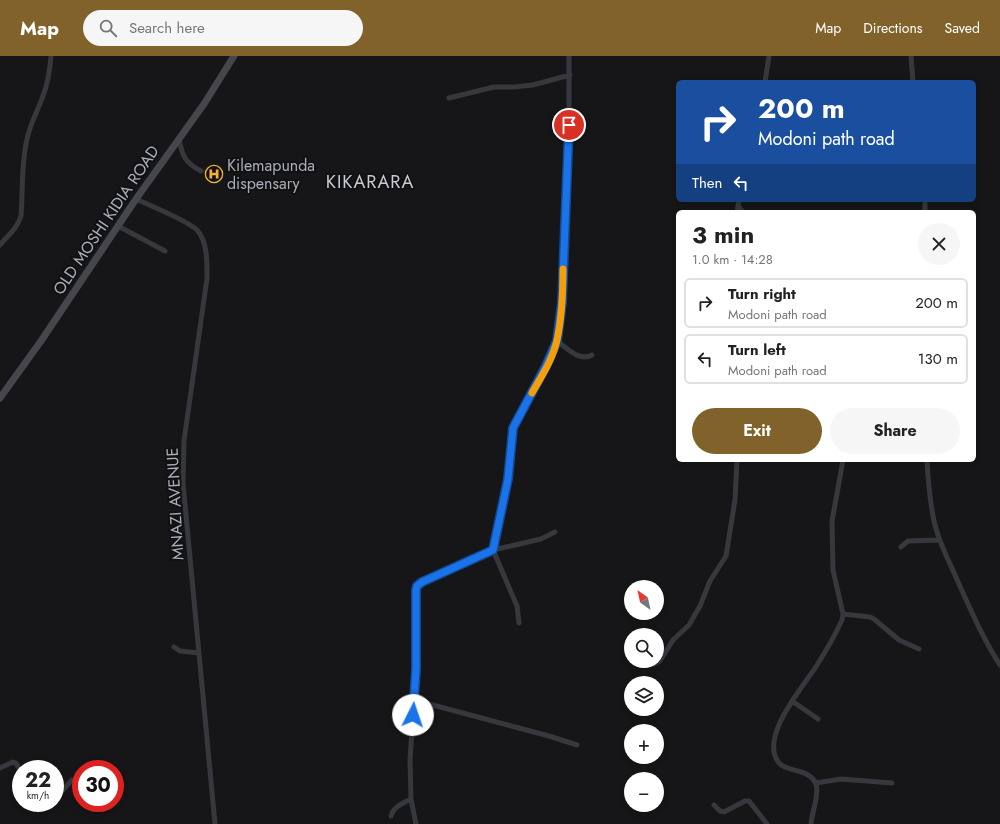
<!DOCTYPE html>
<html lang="en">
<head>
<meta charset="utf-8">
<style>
  :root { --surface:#fff; --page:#f6f6f6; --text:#222; --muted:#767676; --line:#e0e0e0; --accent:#80622a }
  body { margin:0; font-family:Jost,sans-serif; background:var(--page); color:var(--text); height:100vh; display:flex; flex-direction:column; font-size:15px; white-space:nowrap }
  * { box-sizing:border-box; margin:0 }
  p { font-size:13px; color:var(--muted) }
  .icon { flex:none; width:22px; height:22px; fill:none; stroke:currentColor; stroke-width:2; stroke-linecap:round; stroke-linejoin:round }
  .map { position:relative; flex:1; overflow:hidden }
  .panel { position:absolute; left:676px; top:154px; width:300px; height:252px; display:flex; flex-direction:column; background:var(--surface); border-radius:6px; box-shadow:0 2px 6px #0003 }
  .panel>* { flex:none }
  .hud { position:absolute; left:676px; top:24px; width:300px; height:122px; border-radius:6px; box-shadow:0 2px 6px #0003; background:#1a4fa0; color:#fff; overflow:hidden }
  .needle { width:26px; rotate:327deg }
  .tools { position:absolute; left:624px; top:524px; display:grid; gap:8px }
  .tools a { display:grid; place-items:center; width:40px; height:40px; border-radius:50%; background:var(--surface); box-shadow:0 2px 6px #0003; font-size:20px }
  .speed { position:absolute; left:12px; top:704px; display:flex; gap:8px; font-size:20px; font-weight:700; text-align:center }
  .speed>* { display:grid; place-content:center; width:52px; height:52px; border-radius:50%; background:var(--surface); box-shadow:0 2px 6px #0003; line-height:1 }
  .speed small { font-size:10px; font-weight:400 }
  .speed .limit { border:6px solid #d22; background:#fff; color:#111 }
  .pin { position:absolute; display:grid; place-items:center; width:34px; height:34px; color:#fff; margin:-17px; border:2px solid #fff; border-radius:50%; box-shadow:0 1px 4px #0007 }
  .me { position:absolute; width:44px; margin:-22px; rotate:4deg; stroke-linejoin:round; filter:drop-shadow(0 0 3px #0008) }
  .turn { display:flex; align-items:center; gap:14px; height:84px; padding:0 16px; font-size:18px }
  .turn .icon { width:52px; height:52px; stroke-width:2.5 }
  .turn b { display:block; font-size:28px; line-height:34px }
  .then { display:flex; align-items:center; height:38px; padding:0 16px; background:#0003; gap:8px; font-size:15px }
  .round { display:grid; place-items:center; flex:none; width:42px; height:42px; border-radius:21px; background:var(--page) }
  .headline { display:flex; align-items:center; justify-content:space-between; height:68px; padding:0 16px }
  h1 { font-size:24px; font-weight:700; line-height:30px }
  .button { display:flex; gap:8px; margin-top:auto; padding:8px 16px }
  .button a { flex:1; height:46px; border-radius:24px; background:var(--accent); color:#fff; font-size:16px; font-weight:700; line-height:46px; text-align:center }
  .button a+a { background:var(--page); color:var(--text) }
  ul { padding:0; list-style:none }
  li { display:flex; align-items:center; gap:12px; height:50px; margin:0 8px 6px; padding:0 8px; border:2px solid var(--line); border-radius:6px }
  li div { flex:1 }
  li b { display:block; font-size:15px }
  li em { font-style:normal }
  header { display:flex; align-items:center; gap:24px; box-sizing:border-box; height:56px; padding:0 20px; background:var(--accent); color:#fff }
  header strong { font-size:19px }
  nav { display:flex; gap:22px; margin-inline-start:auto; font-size:14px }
  .search { width:280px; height:36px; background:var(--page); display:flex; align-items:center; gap:10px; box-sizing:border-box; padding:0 14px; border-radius:22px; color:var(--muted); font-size:15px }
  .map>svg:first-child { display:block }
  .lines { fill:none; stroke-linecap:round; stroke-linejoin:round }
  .street { stroke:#37383d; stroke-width:5 }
  .secondary { stroke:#45474d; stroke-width:7 }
  .route-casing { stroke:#114b97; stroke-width:10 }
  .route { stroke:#1a73e8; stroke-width:7 }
  .slow { stroke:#f59e0b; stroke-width:7 }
  .labels { text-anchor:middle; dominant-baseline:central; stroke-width:4; stroke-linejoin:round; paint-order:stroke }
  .poi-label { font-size:16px; fill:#a8adb8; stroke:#111113; text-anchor:start }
  .street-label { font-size:16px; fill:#a8adb8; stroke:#111113 }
  .quarter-label { font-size:18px; letter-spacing:1px; fill:#c9ccd4; stroke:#111113 }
</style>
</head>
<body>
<header>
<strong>Map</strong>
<div class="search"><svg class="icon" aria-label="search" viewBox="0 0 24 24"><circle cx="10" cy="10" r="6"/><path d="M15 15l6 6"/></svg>Search here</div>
<nav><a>Map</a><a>Directions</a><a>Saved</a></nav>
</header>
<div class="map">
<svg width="1000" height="768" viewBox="0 0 1000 768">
  <rect width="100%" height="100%" fill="#161618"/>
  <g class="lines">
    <path class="street" d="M911,0L913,26
      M765,26L769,0
      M449,42L494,31H514L533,29L570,19
      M179,83C182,99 185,107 201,115
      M136,143C151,150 187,164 197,174C208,186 207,208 207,222L184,385L183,427L215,768
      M925,144V156
      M738,150L743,156
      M737,156L739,144
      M118,170L165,195
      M0,189C8,179 17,173 21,160C23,135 21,109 27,83C30,68 38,54 43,40C48,27 50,13 51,0
      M557,285C567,292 579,306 592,299
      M927,404C928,424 930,445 934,465C938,484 947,501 955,519C969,550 982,581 1000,609
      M901,491L908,485L939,484
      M843,558L870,561L874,563L899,584L919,593
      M519,567L517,550L493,494L541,483L555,476
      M174,591L180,595L199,597
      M651,605L654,608L660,605L673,584L689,569L700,550L710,525L726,500L735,444L737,404
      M414,644L549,680L577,689
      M792,645L818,663
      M0,712L13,706L16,707L21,716
      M816,727L841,723L892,727
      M55,741L62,735L72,724
      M38,747L40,749H44L47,747
      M714,749L720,755L724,756L745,745H749L767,768
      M391,760C393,751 403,747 411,743
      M416,768L411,743L410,704L416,613L415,534L417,530L422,526L493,494L507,423L513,372L546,311L557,285L562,246L566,134L569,82V0
      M811,768C813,746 829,723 798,715C791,713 783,712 779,707C758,681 804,630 817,609C826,595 835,579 842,564L843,558L833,514L832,465L843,404"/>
    <path class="secondary" d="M0,342L41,285L136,143L204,48L234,0"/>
  </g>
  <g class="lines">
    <defs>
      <path id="route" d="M413,659L416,613V534L417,530L422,526L493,494L508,423L513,372L546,310L557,285L562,246L569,69"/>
    </defs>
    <use href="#route" class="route-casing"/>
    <use href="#route" class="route"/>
    <path class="slow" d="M532,337C541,321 553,303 557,284C562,261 563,237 563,213"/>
  </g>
  <defs>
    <symbol id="hospital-ring" viewBox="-11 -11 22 22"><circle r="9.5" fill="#111113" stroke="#f2b134" stroke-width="1.5"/><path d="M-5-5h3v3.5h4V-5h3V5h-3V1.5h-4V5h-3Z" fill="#f2b134"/></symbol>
  </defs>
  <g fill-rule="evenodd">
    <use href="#hospital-ring" x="204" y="108" width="20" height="20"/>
  </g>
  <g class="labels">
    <g class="poi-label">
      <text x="227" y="109">Kilemapunda<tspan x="227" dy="18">dispensary</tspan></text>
    </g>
    <g class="street-label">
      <text transform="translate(106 164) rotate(-56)">OLD MOSHI KIDIA ROAD</text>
      <text transform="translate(175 448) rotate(-93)">MNAZI AVENUE</text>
    </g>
    <g class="quarter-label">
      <text x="370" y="126">KIKARARA</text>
    </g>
  </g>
</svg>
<div class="tools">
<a><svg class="needle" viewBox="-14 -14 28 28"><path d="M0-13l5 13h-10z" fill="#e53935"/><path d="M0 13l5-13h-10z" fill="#767676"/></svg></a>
<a><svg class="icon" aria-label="search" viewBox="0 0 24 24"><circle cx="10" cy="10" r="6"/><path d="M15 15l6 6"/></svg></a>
<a><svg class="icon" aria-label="layers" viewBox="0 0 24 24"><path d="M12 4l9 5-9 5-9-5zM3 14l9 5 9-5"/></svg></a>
<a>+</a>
<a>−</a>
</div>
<div class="speed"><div>22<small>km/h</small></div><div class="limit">30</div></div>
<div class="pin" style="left:569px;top:69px;background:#d93025"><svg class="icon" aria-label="arrive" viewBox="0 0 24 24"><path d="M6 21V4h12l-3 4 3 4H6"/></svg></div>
<svg class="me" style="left:413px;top:659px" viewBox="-20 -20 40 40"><circle r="19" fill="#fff"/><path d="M0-13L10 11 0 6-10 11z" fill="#1a73e8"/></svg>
<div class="hud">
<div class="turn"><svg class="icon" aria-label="right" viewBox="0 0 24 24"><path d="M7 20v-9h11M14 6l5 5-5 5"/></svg><div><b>200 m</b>Modoni path road</div></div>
<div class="then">Then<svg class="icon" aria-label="left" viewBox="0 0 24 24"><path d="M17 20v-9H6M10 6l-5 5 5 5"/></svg></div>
</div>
<section class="panel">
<div class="headline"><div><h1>3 min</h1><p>1.0 km · 14:28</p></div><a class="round"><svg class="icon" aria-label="close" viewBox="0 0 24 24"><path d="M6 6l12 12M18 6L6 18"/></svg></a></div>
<ul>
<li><svg class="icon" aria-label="right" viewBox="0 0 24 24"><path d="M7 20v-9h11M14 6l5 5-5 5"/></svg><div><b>Turn right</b><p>Modoni path road</p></div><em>200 m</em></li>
<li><svg class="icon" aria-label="left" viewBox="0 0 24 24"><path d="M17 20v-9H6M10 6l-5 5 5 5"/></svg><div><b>Turn left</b><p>Modoni path road</p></div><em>130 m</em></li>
</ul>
<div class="button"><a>Exit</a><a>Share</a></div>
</section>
</div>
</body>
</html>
